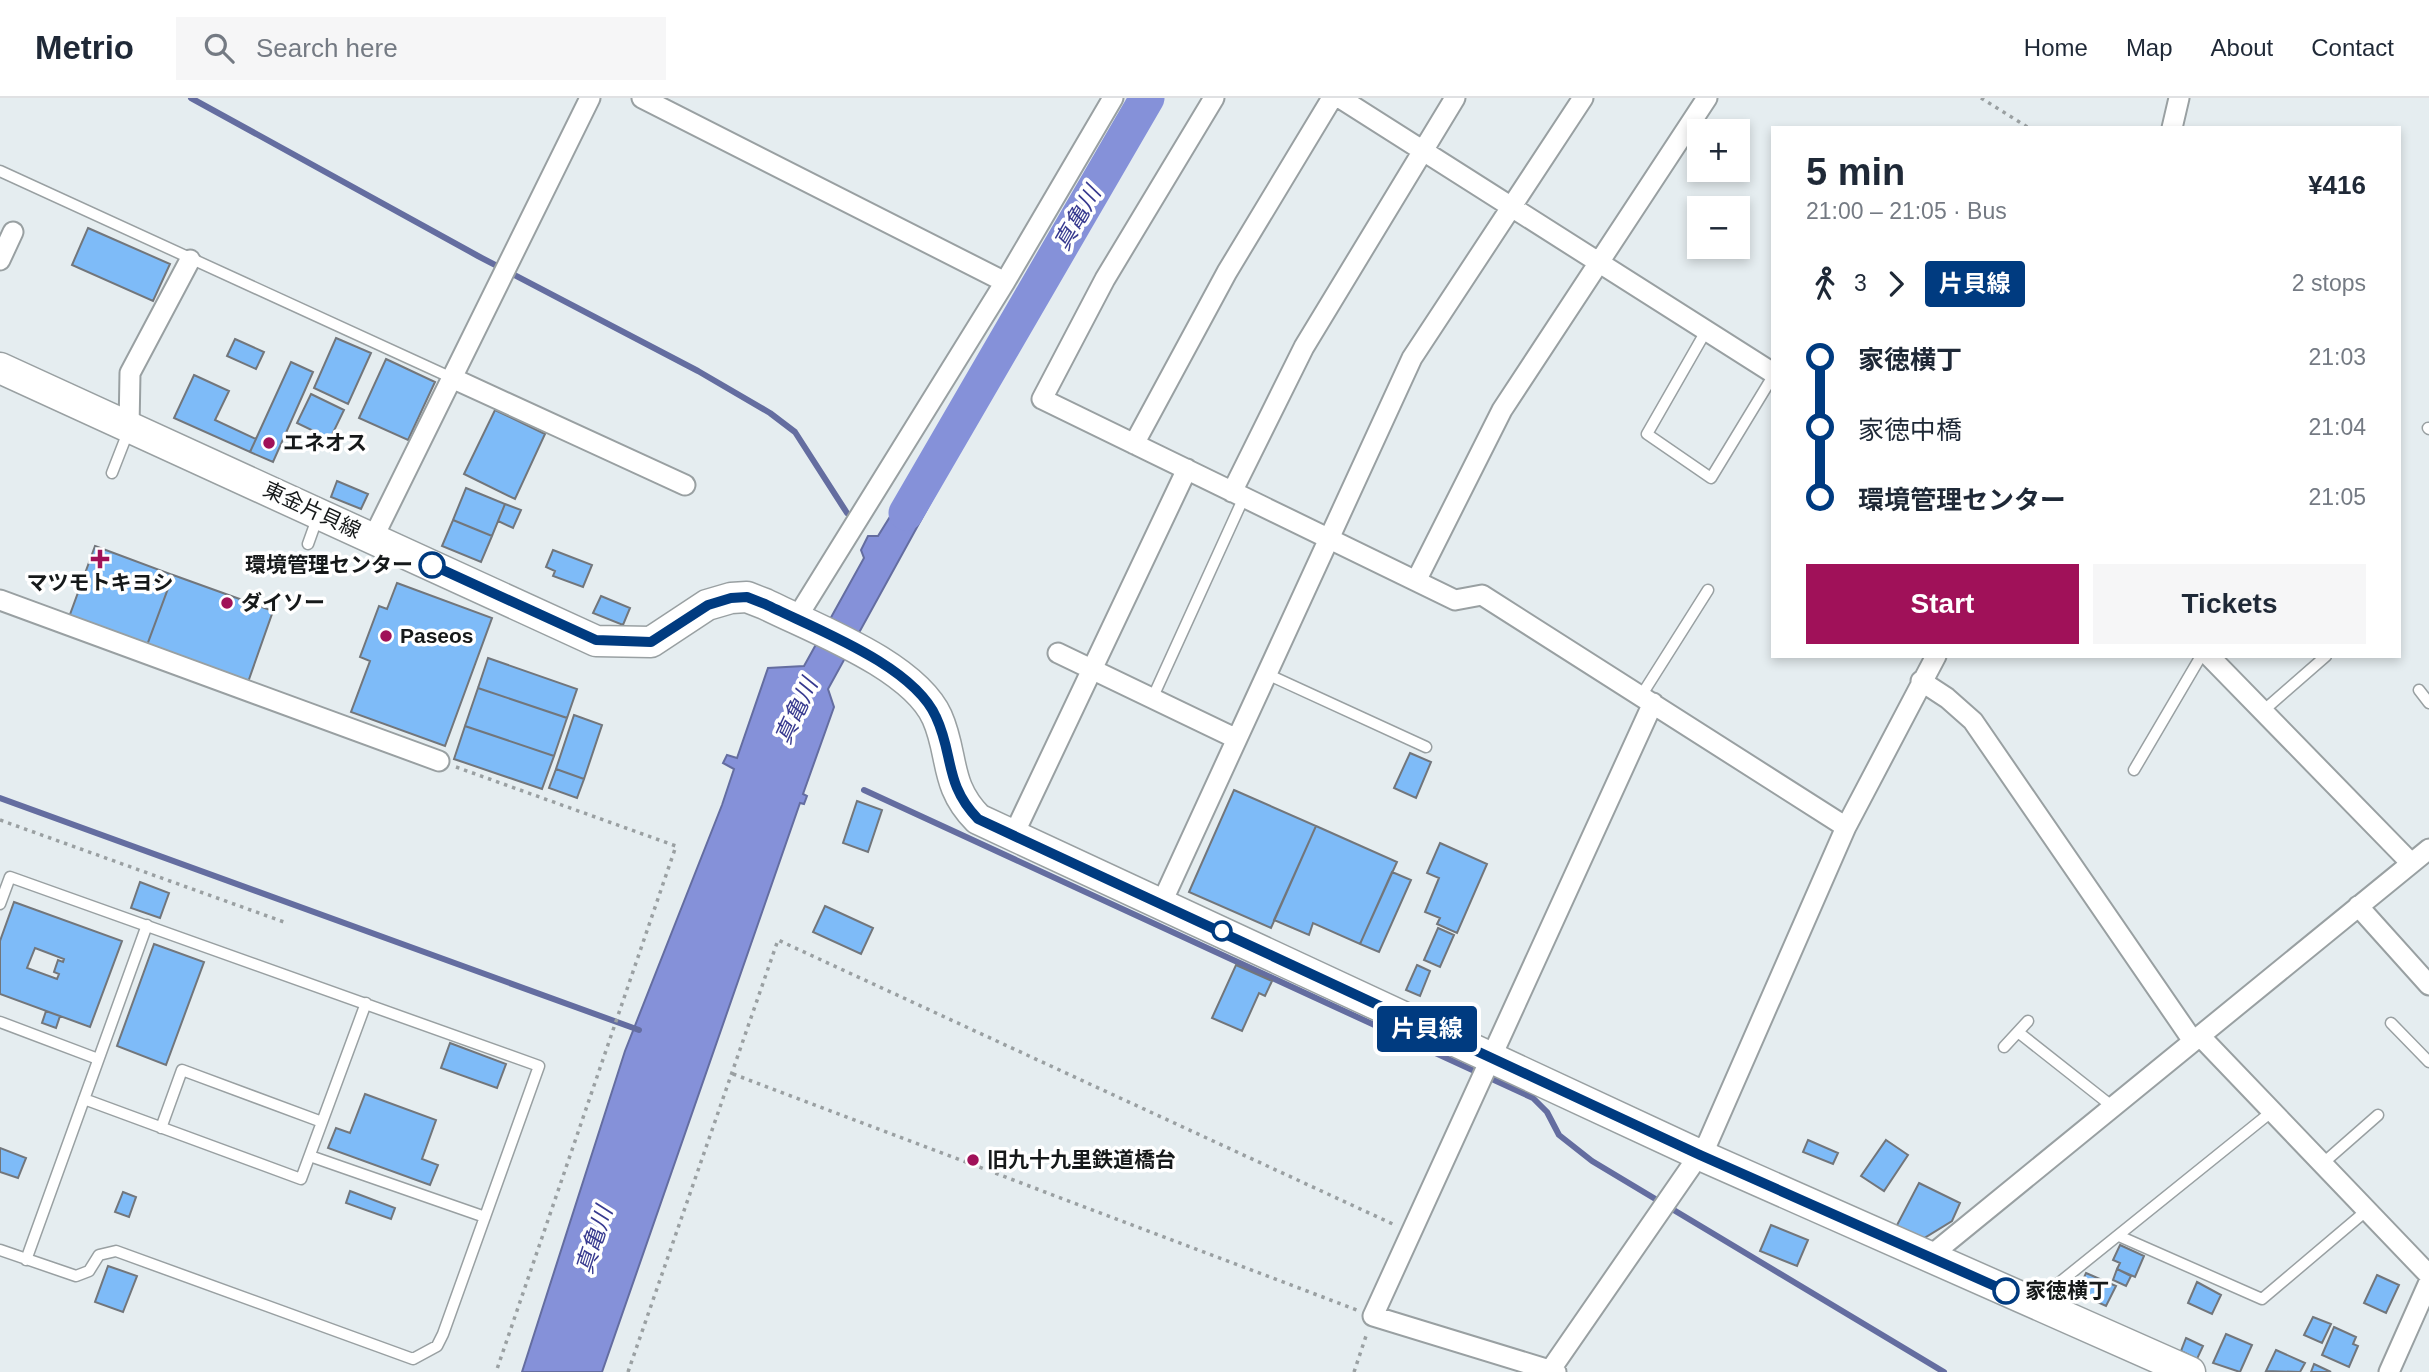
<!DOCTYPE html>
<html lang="en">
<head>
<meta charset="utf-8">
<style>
	:root { --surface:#fff; --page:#f6f6f7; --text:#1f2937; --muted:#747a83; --line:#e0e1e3; --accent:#a01159 }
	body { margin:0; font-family:Helvetica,"Noto Sans JP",sans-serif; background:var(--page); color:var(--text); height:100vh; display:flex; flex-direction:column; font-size:26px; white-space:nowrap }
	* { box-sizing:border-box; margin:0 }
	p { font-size:23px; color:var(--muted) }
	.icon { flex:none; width:38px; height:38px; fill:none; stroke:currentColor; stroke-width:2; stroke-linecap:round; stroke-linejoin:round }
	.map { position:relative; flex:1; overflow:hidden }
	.side { position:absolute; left:1771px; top:28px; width:630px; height:532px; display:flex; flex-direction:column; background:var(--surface); border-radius:0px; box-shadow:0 4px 10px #0003 }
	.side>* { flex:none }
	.badge { padding:0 14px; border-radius:5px; font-size:24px; line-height:46px }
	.buttons { position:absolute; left:1687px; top:21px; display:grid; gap:14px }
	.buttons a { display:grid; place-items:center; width:63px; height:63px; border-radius:0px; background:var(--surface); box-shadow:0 4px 10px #0003; font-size:35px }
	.map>.badge { position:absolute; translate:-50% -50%; box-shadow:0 0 0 4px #fff }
	.legs { display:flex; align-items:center; gap:10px; height:77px; padding:0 35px; font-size:23px }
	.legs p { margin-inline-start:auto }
	.head { display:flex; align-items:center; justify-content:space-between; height:119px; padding:0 35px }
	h1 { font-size:38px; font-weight:600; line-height:52px }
	.action { display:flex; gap:14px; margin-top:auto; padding:14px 35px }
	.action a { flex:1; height:80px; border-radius:0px; background:var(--accent); color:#fff; font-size:28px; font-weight:600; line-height:80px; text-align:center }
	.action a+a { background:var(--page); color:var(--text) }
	ul { padding:0 35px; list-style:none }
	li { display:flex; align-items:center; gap:24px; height:70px; font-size:26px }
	li i { display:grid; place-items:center; width:10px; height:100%; margin:0 9px; background:currentColor }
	li i::after { content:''; width:18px; height:18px; margin:-9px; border:5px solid; border-radius:50%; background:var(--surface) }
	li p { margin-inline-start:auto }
	li:first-child i { background:linear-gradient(#0000 50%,currentColor 0) }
	li:last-child i { background:linear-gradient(currentColor 50%,#0000 0) }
	header { display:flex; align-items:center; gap:42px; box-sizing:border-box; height:98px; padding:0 35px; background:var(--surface); border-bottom:2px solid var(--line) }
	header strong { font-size:33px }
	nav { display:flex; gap:38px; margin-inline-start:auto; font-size:24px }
	.search { width:490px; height:63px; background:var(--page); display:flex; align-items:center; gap:18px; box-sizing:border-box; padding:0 24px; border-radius:0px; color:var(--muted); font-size:26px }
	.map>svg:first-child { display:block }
	.water { fill:#8591d9; stroke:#646da0; stroke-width:2 }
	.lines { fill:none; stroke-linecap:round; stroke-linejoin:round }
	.stream { stroke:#646da0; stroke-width:6 }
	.river { stroke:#8591d9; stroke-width:35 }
	.building { fill:#7ebbf8; stroke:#72767b; stroke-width:2; fill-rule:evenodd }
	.lane-casing { stroke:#99a0a2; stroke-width:13 }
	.street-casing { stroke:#99a0a2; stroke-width:23 }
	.primary-casing { stroke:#99a0a2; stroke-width:33 }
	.path { stroke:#9aa0a2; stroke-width:3.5; stroke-dasharray:3.5 5; stroke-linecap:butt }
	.lane { stroke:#fff; stroke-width:10 }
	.street { stroke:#fff; stroke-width:19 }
	.primary { stroke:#fff; stroke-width:30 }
	.line-1-casing { stroke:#fff; stroke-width:16 }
	.line-1 { stroke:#003b80; stroke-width:10 }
	.poi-dot { fill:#a01159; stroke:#fff; stroke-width:2.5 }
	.stop-1-dot { fill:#fff; stroke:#003b80; stroke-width:3.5 }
	.labels { text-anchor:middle; stroke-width:7; stroke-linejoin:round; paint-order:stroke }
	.poi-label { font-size:21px; font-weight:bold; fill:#16191a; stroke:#fff; text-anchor:start }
	.street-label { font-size:21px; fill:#16191a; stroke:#fff }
	.stop-label { font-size:21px; font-weight:bold; fill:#16191a; stroke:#fff; text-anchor:end }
	.water-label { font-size:23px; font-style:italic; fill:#373a8f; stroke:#fff }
</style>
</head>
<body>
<header>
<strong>Metrio</strong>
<div class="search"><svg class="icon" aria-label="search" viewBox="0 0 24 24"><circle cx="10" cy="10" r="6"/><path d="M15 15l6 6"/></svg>Search here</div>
<nav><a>Home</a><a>Map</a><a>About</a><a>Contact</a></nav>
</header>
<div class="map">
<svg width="2429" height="1274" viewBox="0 0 2429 1274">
	<rect width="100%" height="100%" fill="#e5edf0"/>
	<!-- water -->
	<path class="water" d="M922,367L943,382L828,591L834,609L803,696L807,698L804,706L800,705L602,1274H522L625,953L722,707L734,671L723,665L727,657L737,660L768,570L804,568L864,460L861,452L868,438H878Z"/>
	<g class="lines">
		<!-- stream -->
		<path class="stream" d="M191,0L478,158L698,273L770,315L795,334L847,415
			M864,692L1533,1000L1547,1014L1559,1037L1592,1063L1944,1274
			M0,700L639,932"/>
		<!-- river -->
		<path class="river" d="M906,415L1147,0"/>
	</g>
	<!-- building -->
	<path class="building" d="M88,130L170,166L153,203L72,167Z
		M336,240L371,255L348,306L314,290Z
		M235,241L264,254L256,271L227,258Z
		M386,261L435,284L408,342L359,320Z
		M291,264L313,274L273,364L250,354Z
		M194,277L229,293L215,322L256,341L250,354L174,320Z
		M311,296L344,312L330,341L297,325Z
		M495,312L545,336L515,401L464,376Z
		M337,383L368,396L361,411L331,399Z
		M466,390L505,406L492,438L453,422Z
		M505,406L521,412L513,430L498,423Z
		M453,422L492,438L481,464L442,448Z
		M95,448L173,477L146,550L68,522Z
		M553,452L592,467L583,489L553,478L555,473L546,469Z
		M173,477L273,513L247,587L146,550Z
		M397,485L492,520L445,648L351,614L370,563L360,559L379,508L387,511Z
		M601,498L630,510L623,527L593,515Z
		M488,560L577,591L567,620L478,590Z
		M478,590L567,620L554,658L465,628Z
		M574,617L602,627L584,681L556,671Z
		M465,628L554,658L542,691L454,661Z
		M1410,655L1431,664L1416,700L1394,690Z
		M556,671L584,681L577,700L549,690Z
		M1234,692L1316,728L1271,830L1189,794Z
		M857,703L882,712L868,754L843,745Z
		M1316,728L1397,764L1360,846L1313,825L1309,837L1274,822Z
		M1440,745L1487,766L1457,835L1437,826L1440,820L1425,814L1439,780L1427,775Z
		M1392,774L1411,782L1379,854L1360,846Z
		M140,784L169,795L160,820L131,810Z
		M14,804L122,843L90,929L0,896V843ZM35,850L64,861L63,864L58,862L54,874L59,876L57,881L27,870Z
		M825,808L873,830L861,856L813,834Z
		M1438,830L1454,837L1440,869L1424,862Z
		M154,846L204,864L166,967L117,948Z
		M1236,867L1272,883L1265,898L1259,895L1242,933L1212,920Z
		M1417,867L1430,873L1420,898L1406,892Z
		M46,913L60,918L56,930L42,925Z
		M450,945L506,966L497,990L441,970Z
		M365,996L436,1022L422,1061L438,1067L430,1087L328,1050L336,1030L350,1035Z
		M1808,1042L1838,1055L1833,1066L1803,1054Z
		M1886,1042L1908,1057L1884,1093L1861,1078Z
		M0,1050L26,1060L18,1080L0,1074Z
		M1919,1085L1960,1105L1952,1123L1921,1142L1896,1129Z
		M350,1093L395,1110L391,1121L346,1105Z
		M123,1094L136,1099L129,1119L115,1114Z
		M1771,1127L1808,1142L1797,1168L1760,1153Z
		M2120,1147L2144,1158L2135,1179L2117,1171L2120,1165L2113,1162Z
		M108,1168L137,1178L123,1214L95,1204Z
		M2117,1171L2131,1178L2126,1188L2113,1182Z
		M2086,1175L2116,1188L2106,1208L2077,1195Z
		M2377,1177L2399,1187L2386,1215L2364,1205Z
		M2197,1184L2221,1197L2212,1216L2188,1205Z
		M2313,1219L2331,1226L2322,1245L2304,1237Z
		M2334,1229L2356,1239L2353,1246L2358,1248L2349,1269L2322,1257Z
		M2226,1236L2252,1247L2240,1274L2213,1265Z
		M2186,1240L2203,1248L2197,1261L2181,1253Z
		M2276,1252L2305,1265L2300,1274L2266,1273Z
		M2314,1266L2331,1274H2311Z"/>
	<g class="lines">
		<defs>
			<path id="lane" d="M0,73L452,280
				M1706,233L1647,336L1711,380L1773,278
				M2428,330L2429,331
				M112,375L128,334
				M308,446L318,418
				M1267,576L1426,649
				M2419,592L2429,605
				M1641,598L1708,492
				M1152,601L1244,399
				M2263,613L2326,558
				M2134,672L2201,558
				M0,806L10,779L539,968L443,1236L437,1248L413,1261L116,1153L99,1157L89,1173L76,1178L0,1152
				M0,924L98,961
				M2391,925L2429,964
				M2018,934L2113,1009
				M2004,949L2028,923
				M84,1001L301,1081L366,905
				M161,1030L182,972L322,1024
				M310,1058L485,1119
				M2321,1067L2378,1017
				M2119,1138L2262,1201L2366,1113
				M26,1162L147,827
				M2039,1201L2270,1015"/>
			<path id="street" d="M642,0L1005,184
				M1214,0L1105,181L1042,301L1455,502L1482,497L1846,729
				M1340,0L1773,275
				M2172,30L2179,0
				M0,162L13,134
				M452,280L685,387
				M129,330L130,275L190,162
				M1134,346L1227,174L1332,0
				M1232,394L1304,249L1455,0
				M373,440L590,0
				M1416,483L1502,312L1707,0
				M0,502L439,663
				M796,521L1005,184L1113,0
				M1058,555L1237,641
				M2209,558L2411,765
				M1921,583L1947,600L1973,623L2193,943
				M1013,738L1187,371
				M1162,804L1412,260L1583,0
				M2358,808L2429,887
				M2200,938L2429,1177
				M1929,1159L2429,751
				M1549,1274L1708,1044L1846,729L1936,558
				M1556,1274L1373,1218L1653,605
				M2389,1274L2429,1184"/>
			<path id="primary" d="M0,270L596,543L651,544L707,507L731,500L747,499L765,506C815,531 913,567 937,619C954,657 944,687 978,721L1700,1057L2190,1274"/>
		</defs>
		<!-- lane casing -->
		<use href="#lane" class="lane-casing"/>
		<!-- street casing -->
		<use href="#street" class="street-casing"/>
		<!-- primary casing -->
		<use href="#primary" class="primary-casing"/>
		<!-- path -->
		<path class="path" d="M1981,0L2029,30
			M456,669L676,748L496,1274
			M0,722L284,824
			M733,976L1357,1212
			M628,1274L778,842L1395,1127
			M1354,1274L1367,1235"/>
		<!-- lane -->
		<use href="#lane" class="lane"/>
		<!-- street -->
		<use href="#street" class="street"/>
		<!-- primary -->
		<use href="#primary" class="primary"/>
	</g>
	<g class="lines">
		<defs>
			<path id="line-1" d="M432,467L596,542L651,544L708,507L731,500L747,499L765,506C815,531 913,567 936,619C954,657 944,686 978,721L1700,1057L2006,1193"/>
		</defs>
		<!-- line-1 casing -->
		<use href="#line-1" class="line-1-casing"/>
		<!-- line-1 -->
		<use href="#line-1" class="line-1"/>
	</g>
	<!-- markers -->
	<g class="poi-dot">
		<circle cx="269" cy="345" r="7"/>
		<path d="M96.5 450.5h7v7h7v7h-7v7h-7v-7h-7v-7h7z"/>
		<circle cx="227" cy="505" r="7"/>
		<circle cx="386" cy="538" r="7"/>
		<circle cx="973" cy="1062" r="7"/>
	</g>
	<g class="stop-1-dot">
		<circle cx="432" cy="467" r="12"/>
		<circle cx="1222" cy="833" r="9"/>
		<circle cx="2006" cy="1193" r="12"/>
	</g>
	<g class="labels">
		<!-- poi labels -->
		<g class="poi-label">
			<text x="283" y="352">エネオス</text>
			<text x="100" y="492" text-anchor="middle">マツモトキヨシ</text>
			<text x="241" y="512">ダイソー</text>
			<text x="400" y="545">Paseos</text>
			<text x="987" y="1069">旧九十九里鉄道橋台</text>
		</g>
		<!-- street labels -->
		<g class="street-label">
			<text transform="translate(312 412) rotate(25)" y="7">東金片貝線</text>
		</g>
		<!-- stop labels -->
		<g class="stop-label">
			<text x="413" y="474">環境管理センター</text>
			<text x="2025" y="1200" text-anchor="start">家徳横丁</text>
		</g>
		<!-- water labels -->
		<g class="water-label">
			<text transform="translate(1077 120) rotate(-60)" y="8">真亀川</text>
			<text transform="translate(796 613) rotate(-65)" y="8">真亀川</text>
			<text transform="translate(594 1142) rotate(-72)" y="8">真亀川</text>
		</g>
	</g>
</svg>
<div class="buttons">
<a>+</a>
<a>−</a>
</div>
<b class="badge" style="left:1427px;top:931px;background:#003b80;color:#fff">片貝線</b>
<section class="side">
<div class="head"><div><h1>5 min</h1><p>21:00 – 21:05 · Bus</p></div><b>¥416</b></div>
<div class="legs"><svg class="icon" aria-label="walk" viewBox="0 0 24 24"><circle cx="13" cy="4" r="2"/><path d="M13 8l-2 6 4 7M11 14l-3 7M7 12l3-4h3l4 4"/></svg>3<svg class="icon" aria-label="forward" viewBox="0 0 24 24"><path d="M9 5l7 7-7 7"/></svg><b class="badge" style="background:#003b80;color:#fff">片貝線</b><p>2 stops</p></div>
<ul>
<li><i style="color:#003b80"></i><b>家徳横丁</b><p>21:03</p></li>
<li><i style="color:#003b80"></i><span>家徳中橋</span><p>21:04</p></li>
<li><i style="color:#003b80"></i><b>環境管理センター</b><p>21:05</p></li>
</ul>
<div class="action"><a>Start</a><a>Tickets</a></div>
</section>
</div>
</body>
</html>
